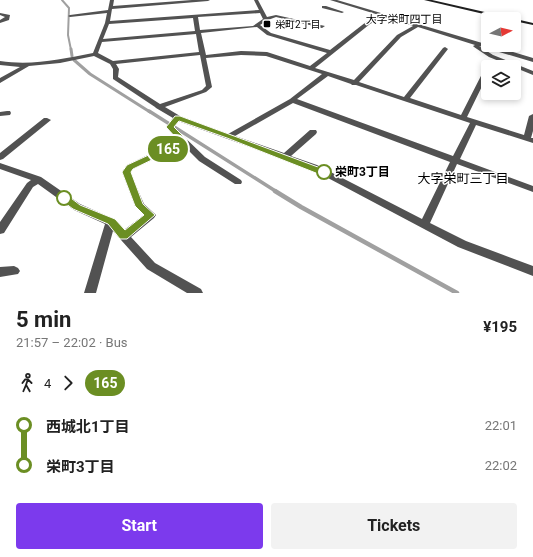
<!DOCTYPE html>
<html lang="en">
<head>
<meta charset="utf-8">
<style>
	:root { --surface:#fff; --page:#f2f2f2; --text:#222; --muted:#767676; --accent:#7c3aed }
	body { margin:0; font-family:Roboto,"Noto Sans JP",sans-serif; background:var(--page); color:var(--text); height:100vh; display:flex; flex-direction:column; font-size:15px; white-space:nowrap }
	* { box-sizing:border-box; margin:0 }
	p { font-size:13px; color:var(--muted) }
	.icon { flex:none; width:22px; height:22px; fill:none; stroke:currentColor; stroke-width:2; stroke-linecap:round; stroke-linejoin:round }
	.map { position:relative; height:293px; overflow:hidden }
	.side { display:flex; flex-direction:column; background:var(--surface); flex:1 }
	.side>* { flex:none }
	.badge { padding:0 8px; border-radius:13px; font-size:14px; line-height:26px }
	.needle { width:26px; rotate:83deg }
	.tools { position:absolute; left:481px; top:12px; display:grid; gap:8px }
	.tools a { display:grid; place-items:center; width:40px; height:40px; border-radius:4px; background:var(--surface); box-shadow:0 2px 6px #0003; font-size:20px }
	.map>.badge { position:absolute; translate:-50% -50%; box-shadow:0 0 0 2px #fff }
	.legs { display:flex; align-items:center; gap:6px; height:44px; padding:0 16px; font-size:13px }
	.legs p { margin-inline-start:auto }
	.summary { display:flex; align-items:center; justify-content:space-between; height:68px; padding:0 16px }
	h1 { font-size:22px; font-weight:700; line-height:30px }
	.button { display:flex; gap:8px; margin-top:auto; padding:8px 16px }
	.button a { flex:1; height:46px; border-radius:4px; background:var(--accent); color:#fff; font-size:16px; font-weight:700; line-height:46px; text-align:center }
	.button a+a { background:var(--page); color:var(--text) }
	ul { padding:0 16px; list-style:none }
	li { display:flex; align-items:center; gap:14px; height:40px; font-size:15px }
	li i { display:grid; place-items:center; width:6px; height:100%; margin:0 5px; background:currentColor }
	li i::after { content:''; width:10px; height:10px; margin:-5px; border:3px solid; border-radius:50%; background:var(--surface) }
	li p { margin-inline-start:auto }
	li:first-child i { background:linear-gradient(#0000 50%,currentColor 0) }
	li:last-child i { background:linear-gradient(currentColor 50%,#0000 0) }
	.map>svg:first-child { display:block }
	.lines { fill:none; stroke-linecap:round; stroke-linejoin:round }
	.stream-far3 { stroke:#a0a0a0; stroke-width:2 }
	.stream-far2 { stroke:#a0a0a0; stroke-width:3 }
	.stream-far1 { stroke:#a0a0a0; stroke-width:3.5 }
	.stream { stroke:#a0a0a0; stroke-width:4.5 }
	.street { fill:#525252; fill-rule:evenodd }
	.secondary { fill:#1f1f1f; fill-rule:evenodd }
	.line-1 { fill:#6b8e23; stroke:#fff }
	.poi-dot { fill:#000; stroke:#fff; stroke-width:1.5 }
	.stop-1-dot { fill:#fff; stroke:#6b8e23; stroke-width:2 }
	.labels { text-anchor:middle; stroke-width:3; stroke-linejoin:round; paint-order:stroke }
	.far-poi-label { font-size:10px; fill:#000; stroke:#fff; text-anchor:start }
	.far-neighbourhood-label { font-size:11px; fill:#000; stroke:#fff }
	.stop-label { font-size:12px; font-weight:bold; fill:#000; stroke:#fff; text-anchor:start }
	.neighbourhood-label { font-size:13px; fill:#000; stroke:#fff }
</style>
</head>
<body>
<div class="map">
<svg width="533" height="293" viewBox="0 0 533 293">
	<rect width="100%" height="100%" fill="#fff"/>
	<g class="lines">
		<!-- stream-far3 -->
		<path class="stream-far3" d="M62,0L69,8L68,35L71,50"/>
		<!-- stream-far2 -->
		<path class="stream-far2" d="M71,49L72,56
			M74,60L90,74L150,112"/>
		<!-- stream-far1 -->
		<path class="stream-far1" d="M149,111L277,192"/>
		<!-- stream -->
		<path class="stream" d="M275,191L301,207L457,293"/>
		<!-- street -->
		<path class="street" d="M110,0H114L113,6L192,0H210L208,1L112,9L110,21L259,10L254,0H258L267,17L276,15L325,26L322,28L276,17L268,20L260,25L271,33L330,50L366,22L379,15L330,0H337L533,58V62L479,46L493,55L533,71V75L489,57L474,47L473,46L475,45L418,27L401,37L359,82L404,97L443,48L445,47L448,49L410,98L461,115L485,68L488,66L490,67H488V74L467,117L524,135L529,116L533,114V131L531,138H533V143L476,125L460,159L533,186V192L457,164L430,223L466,241L533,266V276L458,247L311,169L178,121L174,127L205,157L241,180L242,182L241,184H235L199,161L183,145L133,169L130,172L144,204L156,215L154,218L131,237L155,263L201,289L203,293H187L147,269L113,231L96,293H84L105,224L74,210L38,184L33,187L4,233L0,234V222L27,183L31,180L0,169V163L41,177L80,204L114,219L124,230L144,215L135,206L122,172L127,165L179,140L166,127L173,118L156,108L155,107L113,79V69L110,64L94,56L60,63L29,66L0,83V78L20,67L0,65V61C32,66 62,59 93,53L105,23L107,13L70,17L68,16L70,15L108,10ZM260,13L263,19L253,26L200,30L198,17ZM383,17L413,26L397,35L354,80L315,68L370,24ZM193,18L195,31L103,39L109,24ZM257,27L267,35L327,53L310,66L267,52L241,51L206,55L201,33ZM196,34L199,52L113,61L98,53L102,42ZM200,55L206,86L202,90L160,104L118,77L119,69L116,64ZM241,55L266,56L322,74L290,99L228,134L180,116L165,107L206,92L212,87L206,58ZM328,76L351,84L352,85H356L470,123L453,156L297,99ZM293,103L450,162L422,219L317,165L291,156L316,134L317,132L316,130H310L284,153L235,136Z
			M322,6H326L344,12L342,13L322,8Z
			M0,13L10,15L9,20L0,23V20L5,17L0,15Z
			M7,111H10L11,113L10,115L0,116V112Z
			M44,118H47L51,120L3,159L0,160V153Z
			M14,266L18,268L20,271L18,274L0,277V267Z"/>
		<!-- secondary -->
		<path class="secondary" d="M424,0H432L533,23V25L514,21V19H505Z"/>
	</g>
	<!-- line-1 -->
	<path class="line-1" d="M175,116H180L326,170L328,172L324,175H321L227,138L179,121L174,127L187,140V143L133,169L131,172L143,204L155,215L127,239H120L108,224L73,209L61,200V195H67L80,205L115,219L125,230L144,215L135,206L122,172L127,165L179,141L166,127Z"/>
	<!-- markers -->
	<rect class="poi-dot" x="263" y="20" width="8" height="8" rx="2"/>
	<g class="stop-1-dot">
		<circle cx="324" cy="172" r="7"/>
		<circle cx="64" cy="198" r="7"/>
	</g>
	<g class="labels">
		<!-- far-poi labels -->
		<g class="far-poi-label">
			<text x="275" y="28">栄町2丁目</text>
		</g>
		<!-- far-neighbourhood labels -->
		<g class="far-neighbourhood-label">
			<text x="404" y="23">大字栄町四丁目</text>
		</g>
		<!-- stop labels -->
		<g class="stop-label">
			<text x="335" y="176">栄町3丁目</text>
		</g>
		<!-- neighbourhood labels -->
		<g class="neighbourhood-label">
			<text x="463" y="183">大字栄町三丁目</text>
		</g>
	</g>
</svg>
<div class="tools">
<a><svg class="needle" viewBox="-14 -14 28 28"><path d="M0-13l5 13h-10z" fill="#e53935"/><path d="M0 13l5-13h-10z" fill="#767676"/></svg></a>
<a><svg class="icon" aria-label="layers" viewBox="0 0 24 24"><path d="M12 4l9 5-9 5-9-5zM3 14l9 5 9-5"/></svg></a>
</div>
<b class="badge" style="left:168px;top:149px;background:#6b8e23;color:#fff">165</b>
</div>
<section class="side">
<div class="summary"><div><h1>5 min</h1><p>21:57 – 22:02 · Bus</p></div><b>¥195</b></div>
<div class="legs"><svg class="icon" aria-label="walk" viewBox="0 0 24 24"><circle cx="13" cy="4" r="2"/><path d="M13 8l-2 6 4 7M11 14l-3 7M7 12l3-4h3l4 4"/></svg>4<svg class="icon" aria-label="forward" viewBox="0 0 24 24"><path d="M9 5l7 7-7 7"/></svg><b class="badge" style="background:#6b8e23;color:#fff">165</b></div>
<ul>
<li><i style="color:#6b8e23"></i><b>西城北1丁目</b><p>22:01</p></li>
<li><i style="color:#6b8e23"></i><b>栄町3丁目</b><p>22:02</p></li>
</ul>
<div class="button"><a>Start</a><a>Tickets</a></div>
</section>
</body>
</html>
